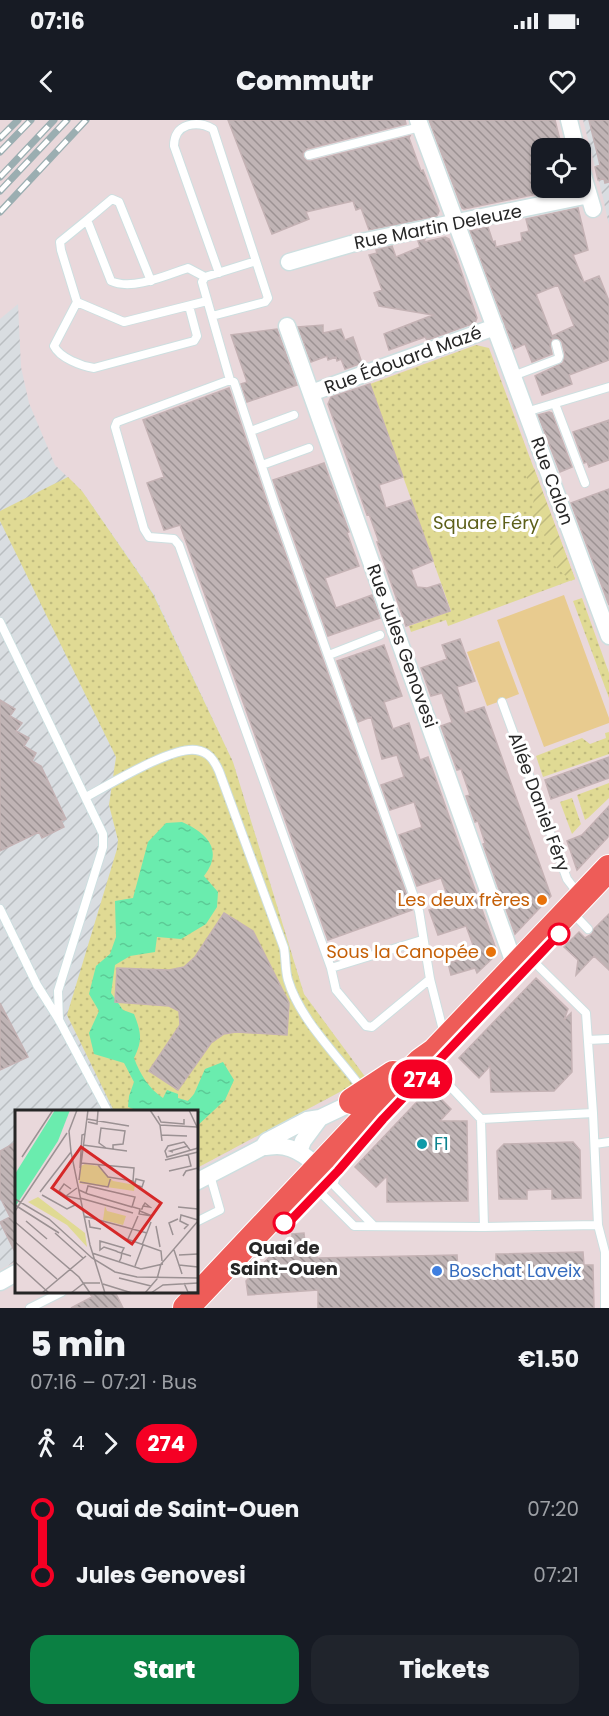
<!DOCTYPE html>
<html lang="en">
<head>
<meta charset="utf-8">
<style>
	:root { --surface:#171b24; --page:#20242c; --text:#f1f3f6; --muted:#9ea1a6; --accent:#0b8043 }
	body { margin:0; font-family:Poppins,sans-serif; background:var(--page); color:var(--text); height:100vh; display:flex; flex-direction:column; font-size:22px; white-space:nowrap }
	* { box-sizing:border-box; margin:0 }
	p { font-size:20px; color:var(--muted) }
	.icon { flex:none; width:33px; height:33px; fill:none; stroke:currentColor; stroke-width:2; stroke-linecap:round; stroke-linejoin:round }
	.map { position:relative; height:1188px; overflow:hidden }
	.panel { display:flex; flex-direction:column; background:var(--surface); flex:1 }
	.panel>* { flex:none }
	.badge { padding:0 12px; border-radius:20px; font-size:21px; line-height:39px }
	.fabs { position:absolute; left:531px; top:18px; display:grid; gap:12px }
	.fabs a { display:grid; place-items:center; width:60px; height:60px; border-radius:12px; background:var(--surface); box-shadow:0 2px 4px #0004; font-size:30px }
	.map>.badge { position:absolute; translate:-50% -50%; box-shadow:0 0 0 3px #fff }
	.legs { display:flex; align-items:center; gap:9px; height:66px; padding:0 30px; font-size:20px }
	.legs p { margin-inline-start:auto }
	.head { display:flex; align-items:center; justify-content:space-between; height:102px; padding:0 30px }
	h1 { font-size:33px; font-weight:800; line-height:45px }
	.cta { display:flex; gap:12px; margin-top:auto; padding:12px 30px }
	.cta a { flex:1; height:69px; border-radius:18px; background:var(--accent); color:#fff; font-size:24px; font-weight:800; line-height:69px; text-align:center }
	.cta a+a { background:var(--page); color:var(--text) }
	ul { padding:0 30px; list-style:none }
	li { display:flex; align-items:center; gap:21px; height:66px; font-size:22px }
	li i { display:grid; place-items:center; width:9px; height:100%; margin:0 8px; background:currentColor }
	li i::after { content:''; width:15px; height:15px; margin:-8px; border:4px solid; border-radius:50%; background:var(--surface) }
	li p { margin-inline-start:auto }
	li:first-child i { background:linear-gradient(#0000 50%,currentColor 0) }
	li:last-child i { background:linear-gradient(currentColor 50%,#0000 0) }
	.status { display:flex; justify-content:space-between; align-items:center; height:42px; padding:0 30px; background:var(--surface); direction:ltr }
	.status svg { height:16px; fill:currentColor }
	header { display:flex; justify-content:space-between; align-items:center; height:78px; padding:0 30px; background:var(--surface); font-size:27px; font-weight:800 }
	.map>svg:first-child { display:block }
	.industrial { fill:url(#industrial-furrows) }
	.grass { fill:url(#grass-dots) }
	.garden { fill:url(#garden-furrows) }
	.pitch { fill:#e8cb8f }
	.water { fill:url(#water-ripples) }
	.building { fill:url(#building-back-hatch); stroke:#c4b2b4; stroke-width:1.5; fill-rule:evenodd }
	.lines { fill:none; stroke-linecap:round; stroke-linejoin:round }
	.lane-casing { stroke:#cddfe0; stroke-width:10 }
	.street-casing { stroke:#cddfe0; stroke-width:19 }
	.primary-casing { stroke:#fff; stroke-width:28 }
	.lane { stroke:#fff; stroke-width:8 }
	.street { stroke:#fff; stroke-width:16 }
	.primary { stroke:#ee5c58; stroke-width:26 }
	.rail-casing { stroke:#9baeb1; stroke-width:7 }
	.rail { stroke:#fff; stroke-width:4.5; stroke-dasharray:14; stroke-linecap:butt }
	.line-1-casing { stroke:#fff; stroke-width:14 }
	.line-1 { stroke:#f50024; stroke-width:9 }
	.food-dot { fill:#e8710a; stroke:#fff; stroke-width:2 }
	.stop-1-dot { fill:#fff; stroke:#f50024; stroke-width:3 }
	.culture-dot { fill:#0f9aa8; stroke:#fff; stroke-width:2 }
	.shop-dot { fill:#3f7fe0; stroke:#fff; stroke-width:2 }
	.labels { text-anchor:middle; stroke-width:6; stroke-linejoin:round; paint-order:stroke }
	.street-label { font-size:18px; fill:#262626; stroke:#fff }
	.park-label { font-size:18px; fill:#5d601a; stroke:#fff }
	.food-label { font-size:18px; fill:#c56008; stroke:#fff; text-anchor:end }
	.culture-label { font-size:18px; fill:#0d838f; stroke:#fff; text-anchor:start }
	.stop-label { font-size:18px; font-weight:bold; fill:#262626; stroke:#fff }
	.shop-label { font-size:18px; fill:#366cbe; stroke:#fff; text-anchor:start }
	.inset-road { fill:none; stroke:#9b9193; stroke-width:1.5 }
	.view { fill:#d62828; fill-opacity:0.15; stroke:#d62828; stroke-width:3 }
	.inset-edge { fill:none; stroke:#262626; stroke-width:3 }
</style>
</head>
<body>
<div class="status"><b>07:16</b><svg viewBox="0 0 49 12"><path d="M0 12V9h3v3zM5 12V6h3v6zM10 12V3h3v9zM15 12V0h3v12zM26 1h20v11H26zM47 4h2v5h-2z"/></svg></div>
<header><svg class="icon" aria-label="back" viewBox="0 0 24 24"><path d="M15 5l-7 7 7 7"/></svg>Commutr<svg class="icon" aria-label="heart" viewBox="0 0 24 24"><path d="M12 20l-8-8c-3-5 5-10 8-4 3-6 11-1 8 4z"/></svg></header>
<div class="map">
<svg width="609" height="1188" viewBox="0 0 609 1188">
	<defs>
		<pattern id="industrial-furrows" width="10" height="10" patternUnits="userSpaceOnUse" patternTransform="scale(1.5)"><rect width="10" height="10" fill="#d9dde1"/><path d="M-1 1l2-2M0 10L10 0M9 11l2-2" fill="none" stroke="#babec1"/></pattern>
		<pattern id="grass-dots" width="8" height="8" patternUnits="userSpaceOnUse" patternTransform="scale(1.5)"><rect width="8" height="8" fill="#e0da94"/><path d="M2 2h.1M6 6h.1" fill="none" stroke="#c0bb7f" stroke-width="1.8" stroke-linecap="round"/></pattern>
		<pattern id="garden-furrows" width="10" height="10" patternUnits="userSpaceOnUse" patternTransform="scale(1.5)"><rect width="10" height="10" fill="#e0da94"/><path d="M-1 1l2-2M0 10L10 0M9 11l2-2" fill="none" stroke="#c0bb7f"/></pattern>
		<pattern id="water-ripples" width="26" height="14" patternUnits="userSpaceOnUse" patternTransform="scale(1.5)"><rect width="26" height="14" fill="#6aecae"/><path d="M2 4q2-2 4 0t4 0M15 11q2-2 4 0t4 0" fill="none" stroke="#5cca96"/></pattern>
		<pattern id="building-back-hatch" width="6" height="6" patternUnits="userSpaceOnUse" patternTransform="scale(1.5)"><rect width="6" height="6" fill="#c0b4b5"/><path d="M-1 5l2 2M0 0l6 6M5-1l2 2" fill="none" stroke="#9c9293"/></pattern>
	</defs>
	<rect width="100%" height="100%" fill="#e9d8db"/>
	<!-- industrial -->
	<path class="industrial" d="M583,0H609V105L603,78Z
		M18,184L21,247L29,283L55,345L82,371L154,474L233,642L304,874L366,958L197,1048L196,992H16V1141L0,1150V199Z"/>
	<!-- grass -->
	<path class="grass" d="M476,225L489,228L575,459L448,506L446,500L411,512L409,506L451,491L370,264Z
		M68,357L82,371L153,474L233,642L304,874L366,958L197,1048L196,992L114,991L67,895L117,729L118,720L109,685L116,637L0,401V391Z
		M582,478L609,553V578L573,481Z
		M609,612V634L543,657L536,636L582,618L590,624L606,618L605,613Z
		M609,663V678L588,698L585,700L577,675Z
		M572,678L581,704L572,714L560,682Z"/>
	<!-- garden -->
	<path class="garden" d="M534,348L575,459L571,461L554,445L552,427L531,396L534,378L525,353Z"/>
	<!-- pitch -->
	<path class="pitch" d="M564,475L609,598V603L544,627L497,500Z
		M499,521L519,574L487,586L467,532Z"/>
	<!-- water -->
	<path class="water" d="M182,702C207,713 224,730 204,756L218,772L217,787L206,804L181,819L157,817L155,832L130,836L115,845L111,873L123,890L134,894C141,912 143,920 134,938C140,954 149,969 163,978L167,970L178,974V978L188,981L194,974L205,949L223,942L234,960L225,980L197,1006L196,992L139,991L128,987L129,976L134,962L124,943L94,934L89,913L99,891L89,874L96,846L110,834L116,817L115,781L133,778L148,722L166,703Z"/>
	<!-- building -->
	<path class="building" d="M228,0H405L406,4L307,29L303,33V37L307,41H311L410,16L409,18L421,51L423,50L439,91L437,96L369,110L361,88L356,90L353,81L306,92L309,99L272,114Z
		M429,0H555L562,28H542V68H545L547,72L464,89L462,88Z
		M589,0H609V62L605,63L604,59L598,60L595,47L600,45Z
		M578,88L588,130L573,135L584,162L599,156L609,181V240L569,255L572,264L542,275L535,256L563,243L565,235L562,222L558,218L552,219L550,225L552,234L532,242L525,224L514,229L470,111L488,107L493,122L495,121L496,127L522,121L521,113L529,111L526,99ZM558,165L574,206L552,216L536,174Z
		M445,117L449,119L457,139L477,198L475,203L427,220L425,217L389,230L384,214L433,195L379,186L374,173L382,170L369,135L377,133L376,130L392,126L396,137L420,127L418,121L425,119L424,122Z
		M323,205V213L341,209L345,220L353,217L362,243L345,249L341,239L337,241L336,237L328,240L327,236L311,242L298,207Z
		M277,209L297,265L247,282L241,264L247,262L231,215Z
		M370,264L403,357L379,365L386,388L411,380L433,441L411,450L417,467L427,468L440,464L450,491L406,506L377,422H379L369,394L367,395L328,284L331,277Z
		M229,268L269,388L412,790L328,820L180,405L164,410L147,363L164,357L143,300Z
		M549,292L552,293L572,347L560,352L538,295Z
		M609,300V340L589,347L587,342L584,343L573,312Z
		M324,343L349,412L347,413L359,446L325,458L336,488L372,475L380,498L328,516L273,360Z
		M609,369V485L571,383Z
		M460,519L475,561L457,567L465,593L484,587L551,776L515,814L483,724L485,723L478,701L475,702L466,676L470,675L461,649L457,650L441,606L452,602L442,573L431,576L421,548L447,539L442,525Z
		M384,525L402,576L384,582L393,609L409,603L420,640L428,637L496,829L495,836L477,853L475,848L451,855L448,843L471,837V835L476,833L466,806L438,815L429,790L450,783L441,758L417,766L399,715L422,707L414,682L390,690L381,665L404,657L397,635L382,639L371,597L358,602L337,541Z
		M0,580L15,589L10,596L22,603L16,611L29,618L24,626L36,633L32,641L41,646L66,699L61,701L64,707L42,718L39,712L0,731Z
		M609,637V658L551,679L545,660Z
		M609,686V716L577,750L567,721L582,715Z
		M224,793L253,811L289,883L287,915L236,912L224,914L211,923L178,970L149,951L180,905L179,891L169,886L115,882L117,848L169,850L184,847L195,837Z
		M609,794V850L594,836L576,855L578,840L564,827L579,812L585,818L592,814L594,809Z
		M536,858L568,889L564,900L571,893L572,952L554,971L491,972L490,946L479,958L459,938Z
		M0,883L28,937L0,950Z
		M430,968L451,989L440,1001H467L468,1081L387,1082V1056L376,1067L355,1047Z
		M16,1022V1134L0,1102L10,1097L0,1077V1031Z
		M573,1022L580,1030L581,1078L552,1079V1069L527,1070V1079H499L497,1031L504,1024Z
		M304,1113L305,1123L316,1122L317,1138L457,1135L458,1149L496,1148V1134L583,1132L584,1145H593L594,1188H318V1170L248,1175L246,1161L281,1125L292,1124V1114Z
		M89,1172H115L123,1188H71L92,1177Z"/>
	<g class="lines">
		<defs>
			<path id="lane" d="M309,35L420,7
				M87,100L60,122L61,130L77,182L124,202L207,181
				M151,161L119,82L112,79L87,100L111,161C132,171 167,155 188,148L205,157
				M77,182L54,226C60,238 81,246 94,248L194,221L197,216L189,186
				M212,196L265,182L268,178L213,9C197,0 174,3 174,26L219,153
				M513,256L558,239L559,236L556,224
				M230,260L202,162L205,157L256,141
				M555,284L585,363
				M526,292L609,267
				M251,311L294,295
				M262,345L309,328
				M0,502L103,714V727L58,871L59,900
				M329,535L380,515
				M502,582L567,759L580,776
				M86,677C109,665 172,626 196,630C209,632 214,640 219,651L284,828C286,839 285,850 288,860C299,897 333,931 356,961
				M0,789L37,865L59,900L108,992
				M572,792L588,809
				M422,820L331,848L179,425L174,419L149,417L144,409L115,307L117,302L230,260L234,262L275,386L419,791L430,859L444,914
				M331,848L336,870L366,906L372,907L430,859
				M588,920L609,919
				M432,947L481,999L593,993L586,893L529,837
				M481,999L484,1107L598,1105L593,993
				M595,1024L609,1022
				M327,1058L373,1105
				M319,1071L354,1106L484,1107
				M196,1102L220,1090L210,1055
				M598,1105L605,1132V1188
				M30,1188L62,1172"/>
			<path id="street" d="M418,0L609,516
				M569,0L576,28
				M580,45L593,89
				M289,142L351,124L589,75
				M287,206L515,846
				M311,273L495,207
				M263,1027C268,1027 272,1026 277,1026C299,1026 316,1045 331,1059
				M299,1032L303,1021L320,998
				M196,1062L263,1027L267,1021L307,1000L320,998L360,979
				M0,1162L16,1153"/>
			<path id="primary" d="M352,981L393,954
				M186,1188L385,977L421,941L435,931L609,748"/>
		</defs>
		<!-- lane casing -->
		<use href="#lane" class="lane-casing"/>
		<!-- street casing -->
		<use href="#street" class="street-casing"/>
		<!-- primary casing -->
		<use href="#primary" class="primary-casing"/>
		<!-- lane -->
		<use href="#lane" class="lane"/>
		<!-- street -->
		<use href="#street" class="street"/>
		<!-- primary -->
		<use href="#primary" class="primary"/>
		<defs>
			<path id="rail" d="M0,18L18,0
				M0,32L31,0
				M0,57L54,0
				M0,71L67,0
				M0,92L86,0"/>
		</defs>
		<!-- rail casing -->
		<use href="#rail" class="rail-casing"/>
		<!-- rail -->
		<use href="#rail" class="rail"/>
	</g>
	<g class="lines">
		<defs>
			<path id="line-1" d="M284,1103L292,1099L338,1051L383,999L559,814"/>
		</defs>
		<!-- line-1 casing -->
		<use href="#line-1" class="line-1-casing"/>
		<!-- line-1 -->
		<use href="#line-1" class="line-1"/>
	</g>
	<!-- markers -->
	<g class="food-dot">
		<circle cx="542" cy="780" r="6"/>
		<circle cx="491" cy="832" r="6"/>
	</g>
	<g class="stop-1-dot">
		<circle cx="559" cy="814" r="10"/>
		<circle cx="284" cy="1103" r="10"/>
	</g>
	<circle class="culture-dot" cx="422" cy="1024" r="6"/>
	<circle class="shop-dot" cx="437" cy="1151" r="6"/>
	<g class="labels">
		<!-- street labels -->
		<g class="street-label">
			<text transform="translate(438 107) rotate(-11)" y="6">Rue Martin Deleuze</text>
			<text transform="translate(403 240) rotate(-20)" y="6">Rue Édouard Mazé</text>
			<text transform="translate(552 361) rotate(70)" y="6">Rue Calon</text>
			<text transform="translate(402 526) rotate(70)" y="6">Rue Jules Genovesi</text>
			<text transform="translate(539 682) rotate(70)" y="6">Allée Daniel Féry</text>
		</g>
		<!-- park labels -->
		<g class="park-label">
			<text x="486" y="409">Square Féry</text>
		</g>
		<!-- food labels -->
		<g class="food-label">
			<text x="530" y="786">Les deux frères</text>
			<text x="479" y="838">Sous la Canopée</text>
		</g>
		<!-- culture labels -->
		<g class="culture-label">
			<text x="434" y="1030">F1</text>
		</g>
		<!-- stop labels -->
		<g class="stop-label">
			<text x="284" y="1134">Quai de<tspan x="284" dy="21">Saint-Ouen</tspan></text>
		</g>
		<!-- shop labels -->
		<g class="shop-label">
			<text x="449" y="1157">Boschat Laveix</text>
		</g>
	</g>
	<!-- overview -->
	<g transform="translate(15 990)">
		<rect width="183" height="183" fill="#e9d8db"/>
		<path d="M70,54L83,56L98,71L120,75L119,81L64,73L66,56ZM90,96L92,101L111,106L108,115L88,110Z" fill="#e0da94"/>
		<path d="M23,87L70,123L72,137L52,115L13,92Z" fill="#e0da94"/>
		<path d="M40,0H55L43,31L0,97V64Z" fill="#6aecae"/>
		<path class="inset-road" d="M62,0L54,21L56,42L75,135L90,183M135,0L145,15L147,31M174,0L183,19M143,6L146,12L169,14V9M72,9L114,16M73,12L82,14L83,1M145,15L182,17M146,25L172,26M68,35L112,41M91,38L84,33L86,18L110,21L108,34L98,35V39M175,40L169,32L153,36L150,41L152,47L183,38M158,42L155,41L173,36M7,47L38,0M150,50L183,42M66,53L119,58L118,71L93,67L83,55M65,58L67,25L70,24M154,61L176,56L173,44M168,66L171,61L183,58M64,70L73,0M118,71L121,75L127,77L129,71L121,69L120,73M65,72L93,77L96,67M62,78L51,86L65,89M64,80L73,84L117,97L120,87L73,76L71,83M25,82L56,42M27,85L52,99L60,95M51,86L44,81L49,74L56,79M65,88L118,103M0,89L34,109L77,148L100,162L122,167L183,168M0,95L44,123M118,97L125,99L124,104L137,106L125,101M163,97L183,99M126,99H127L128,96L130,93L135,97L128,96M0,101L52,23M69,106L132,123M74,110L75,117L86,119M11,111L32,129M0,112L64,167L75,183M141,116L145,137M169,119L173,115L165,111L166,105L183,110M40,123L68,148M158,125L154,113L163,109M112,129L146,141L147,151M113,129L123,106M0,132L42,169M127,135L136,112M159,140L167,164M77,143L126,159L148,154M164,145L183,144M0,152L34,183M104,152L106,148L107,142L109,138L85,131V140L89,137L101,141L103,142L116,146M164,155L183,157M120,156L128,135M104,168L136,176M169,173L173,182H183M88,174L117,183M27,183L71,146M56,183L69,173H85M130,183L142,169L146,154L183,111M136,183L148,175L183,173"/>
		<path class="view" d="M66,37L146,93L117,134L37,78Z"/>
		<rect width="183" height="183" class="inset-edge"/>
	</g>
</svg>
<div class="fabs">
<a><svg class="icon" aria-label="locate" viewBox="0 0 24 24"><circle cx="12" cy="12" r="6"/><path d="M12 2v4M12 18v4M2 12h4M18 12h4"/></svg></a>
</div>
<b class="badge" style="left:422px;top:959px;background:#f50024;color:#fff">274</b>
</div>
<section class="panel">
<div class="head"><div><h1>5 min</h1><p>07:16 – 07:21 · Bus</p></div><b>€1.50</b></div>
<div class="legs"><svg class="icon" aria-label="walk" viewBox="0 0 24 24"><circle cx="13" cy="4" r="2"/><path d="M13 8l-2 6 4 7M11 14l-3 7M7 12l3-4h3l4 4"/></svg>4<svg class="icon" aria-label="forward" viewBox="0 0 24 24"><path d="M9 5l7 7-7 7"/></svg><b class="badge" style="background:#f50024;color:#fff">274</b></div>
<ul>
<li><i style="color:#f50024"></i><b>Quai de Saint-Ouen</b><p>07:20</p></li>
<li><i style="color:#f50024"></i><b>Jules Genovesi</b><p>07:21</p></li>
</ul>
<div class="cta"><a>Start</a><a>Tickets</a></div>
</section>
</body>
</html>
